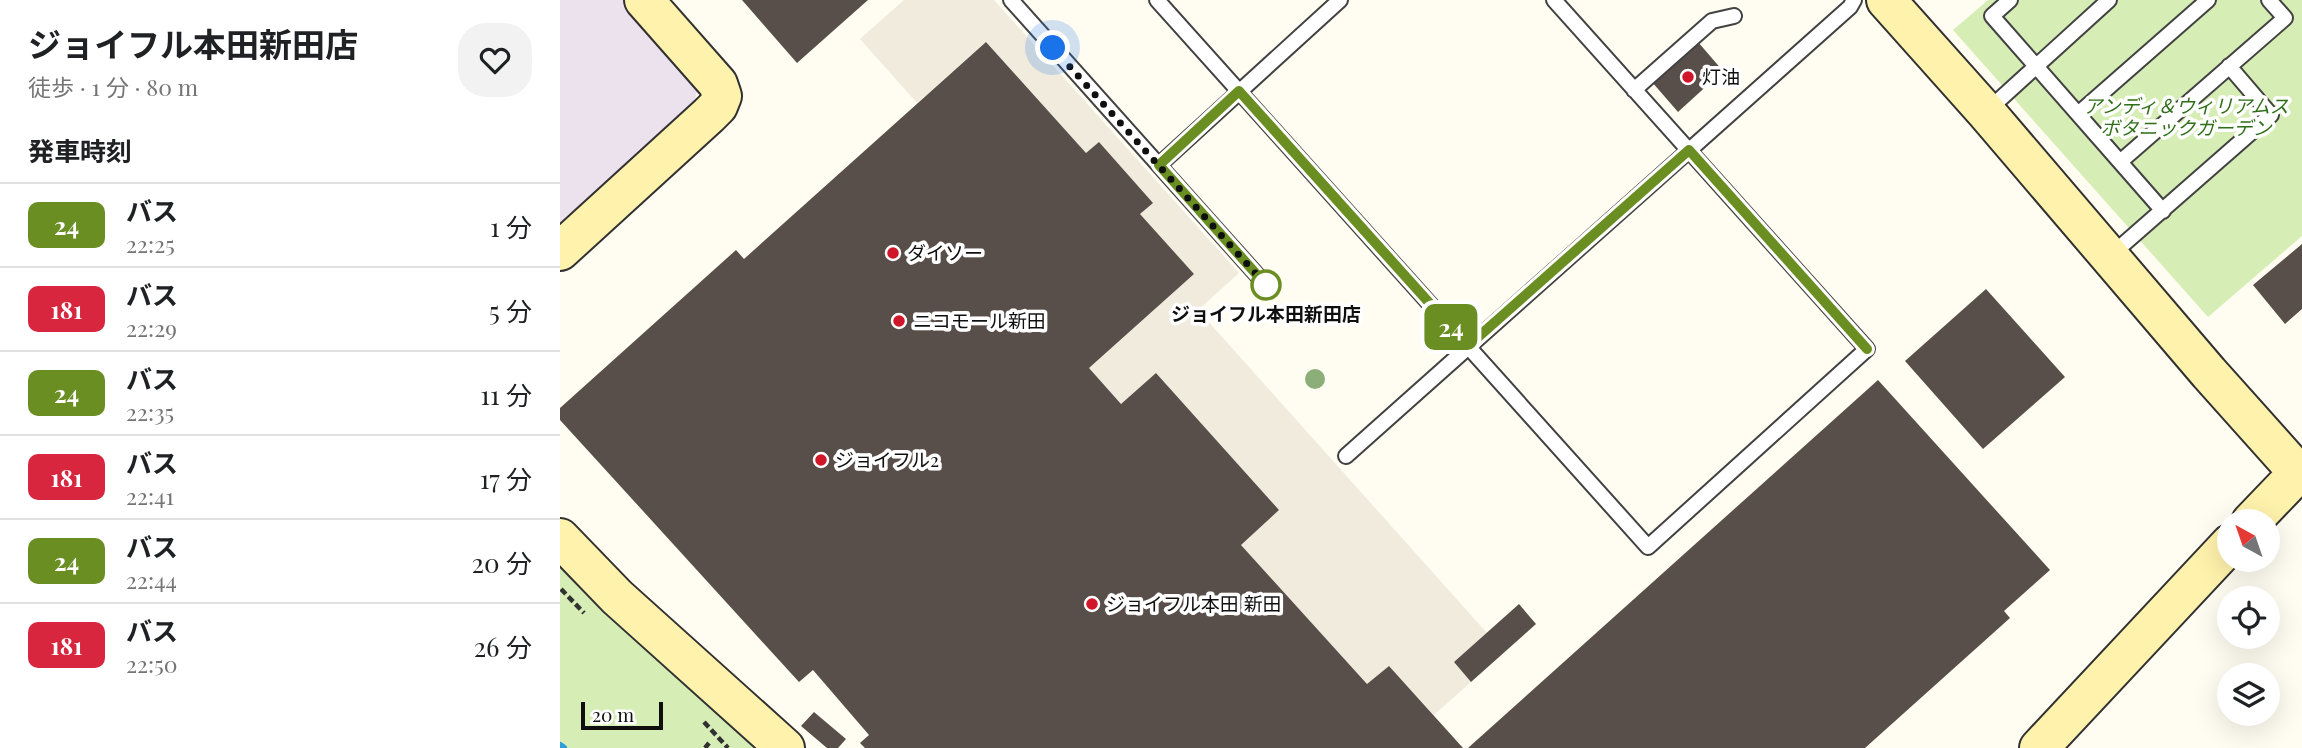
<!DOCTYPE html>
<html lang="ja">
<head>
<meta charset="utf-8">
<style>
	:root { --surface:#fff; --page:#f2f2f2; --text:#202124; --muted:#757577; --line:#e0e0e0 }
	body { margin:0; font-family:"Playfair Display","Noto Sans JP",serif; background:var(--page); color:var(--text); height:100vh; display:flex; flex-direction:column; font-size:26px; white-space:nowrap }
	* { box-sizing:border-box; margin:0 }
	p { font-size:23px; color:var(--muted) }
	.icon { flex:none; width:38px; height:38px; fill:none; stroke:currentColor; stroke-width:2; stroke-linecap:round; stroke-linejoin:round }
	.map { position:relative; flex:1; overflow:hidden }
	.sheet { display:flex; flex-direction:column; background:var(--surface); width:560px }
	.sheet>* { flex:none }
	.badge { padding:0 14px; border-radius:10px; font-size:24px; line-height:46px }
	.needle { width:46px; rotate:320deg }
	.fabs { position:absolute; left:1657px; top:509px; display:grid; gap:14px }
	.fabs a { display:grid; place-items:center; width:63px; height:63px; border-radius:50%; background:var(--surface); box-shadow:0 7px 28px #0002; font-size:35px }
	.scale { position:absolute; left:21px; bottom:18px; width:82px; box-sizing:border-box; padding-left:7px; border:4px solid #0f0f0f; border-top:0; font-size:19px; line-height:24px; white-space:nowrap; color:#0f0f0f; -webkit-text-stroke:5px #fff; paint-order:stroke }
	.you { position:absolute; width:35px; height:35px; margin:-18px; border:5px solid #fff; border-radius:50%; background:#1a73e8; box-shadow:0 0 0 10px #1a73e833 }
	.map>.badge { position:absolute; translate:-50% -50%; box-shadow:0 0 0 4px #fff }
	h2 { padding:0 28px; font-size:26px; line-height:63px }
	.round { display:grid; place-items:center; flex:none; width:74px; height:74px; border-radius:28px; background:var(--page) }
	.overview { display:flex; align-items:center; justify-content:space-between; height:119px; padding:0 28px }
	h1 { font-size:33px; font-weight:700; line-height:52px }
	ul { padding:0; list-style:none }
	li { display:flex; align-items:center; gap:21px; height:84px; padding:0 28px; border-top:2px solid var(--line) }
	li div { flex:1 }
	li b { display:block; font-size:26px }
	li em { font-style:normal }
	li .badge { min-width:77px; font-weight:700; text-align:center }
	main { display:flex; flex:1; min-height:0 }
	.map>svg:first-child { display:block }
	.industrial { fill:#ece2ee }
	.green { fill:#d6eeb5 }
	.plaza { fill:#f1ebde }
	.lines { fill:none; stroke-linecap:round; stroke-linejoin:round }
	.stream { stroke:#2e9fdc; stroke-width:8 }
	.building { fill:#594f4a }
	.lane-casing { stroke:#424242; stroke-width:18 }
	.secondary-casing { stroke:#313131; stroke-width:42 }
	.path { stroke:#313131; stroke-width:4.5; stroke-dasharray:7 3.5; stroke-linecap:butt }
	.lane { stroke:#fff; stroke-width:14 }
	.secondary { stroke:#fff2ac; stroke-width:38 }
	.tree { fill:#8cae79 }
	.line-casing { stroke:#fff; stroke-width:16 }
	.line { stroke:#6b8e23; stroke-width:10 }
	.walk { stroke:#0f0f0f; stroke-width:7; stroke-dasharray:0 12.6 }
	.poi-dot { fill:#cf1729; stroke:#fff; stroke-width:2.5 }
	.stop-dot { fill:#fff; stroke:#6b8e23; stroke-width:3.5 }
	.labels { text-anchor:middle; stroke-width:7; stroke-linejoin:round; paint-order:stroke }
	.poi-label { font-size:19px; fill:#0f0f0f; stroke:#fff; text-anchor:start }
	.park-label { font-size:19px; font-style:italic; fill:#2e6e17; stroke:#fff }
	.stop-label { font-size:19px; font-weight:bold; fill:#0f0f0f; stroke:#fff }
</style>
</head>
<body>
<main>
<section class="sheet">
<div class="overview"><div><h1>ジョイフル本田新田店</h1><p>徒歩 · 1 分 · 80 m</p></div><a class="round"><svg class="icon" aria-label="heart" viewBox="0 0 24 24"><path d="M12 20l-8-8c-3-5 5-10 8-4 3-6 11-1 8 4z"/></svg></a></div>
<h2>発車時刻</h2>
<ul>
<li><span class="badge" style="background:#6b8e23;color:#fff">24</span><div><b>バス</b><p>22:25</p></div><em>1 分</em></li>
<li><span class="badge" style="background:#d7263d;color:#fff">181</span><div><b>バス</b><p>22:29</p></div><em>5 分</em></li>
<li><span class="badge" style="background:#6b8e23;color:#fff">24</span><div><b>バス</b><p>22:35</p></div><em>11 分</em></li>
<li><span class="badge" style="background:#d7263d;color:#fff">181</span><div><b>バス</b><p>22:41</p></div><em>17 分</em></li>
<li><span class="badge" style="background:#6b8e23;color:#fff">24</span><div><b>バス</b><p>22:44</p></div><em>20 分</em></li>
<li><span class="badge" style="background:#d7263d;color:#fff">181</span><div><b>バス</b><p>22:50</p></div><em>26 分</em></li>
</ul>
</section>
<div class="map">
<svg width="1742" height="748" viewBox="0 0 1742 748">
	<rect width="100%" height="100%" fill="#fffcf1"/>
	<!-- industrial -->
	<path class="industrial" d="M0,0H64L139,83L134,105L0,222Z"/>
	<!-- green -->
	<path class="green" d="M1428,0H1742V236L1648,317L1393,30Z
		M0,568L90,653L198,748H0Z"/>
	<!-- plaza -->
	<path class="plaza" d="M344,0H434L679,273L638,310L927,633L894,662L911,682L874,715L829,666L807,684L681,545L719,510L597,374L561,404L529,368L634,274L580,214L592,202L539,142L526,153L426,42L357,103L300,39Z"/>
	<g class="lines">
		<!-- stream -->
		<path class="stream" d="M0,746L3,748"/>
	</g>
	<!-- building -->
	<path class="building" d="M182,0H308L237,63Z
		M426,42L526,153L539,142L593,203L580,214L634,274L529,368L561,404L596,373L719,510L681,545L807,684L829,666L903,748H305L300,743L309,735L253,670L239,682L0,420V408L176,250L184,259Z
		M1138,42L1163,71L1118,112L1092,82Z
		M1742,244V309L1725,324L1693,285Z
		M1426,289L1505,377L1423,449L1345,361Z
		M1318,380L1490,570L1444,611L1450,618L1305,748H908Z
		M959,604L976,624L911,682L894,662Z
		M254,712L286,739L278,748H267L241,726Z"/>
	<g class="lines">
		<defs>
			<path id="lane" d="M451,0L706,285
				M597,0L1088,547L1307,349L994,0
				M1450,0L1432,16L1603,211
				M1074,90L1152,21L1174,16
				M1427,111L1549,0
				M1518,114L1648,0
				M1560,162L1725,18L1709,0
				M599,165L780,0
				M1550,256L1711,115L1669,66
				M786,456L1290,7L1294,0"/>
			<path id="secondary" d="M1326,0L1426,112L1649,373L1742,477
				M0,251L149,115L158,106L162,96L158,84L84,0
				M1691,522L1738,473
				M0,538L57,597L225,748
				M1479,748L1670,544"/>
		</defs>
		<!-- lane casing -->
		<use href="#lane" class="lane-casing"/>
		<!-- secondary casing -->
		<use href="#secondary" class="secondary-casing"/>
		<!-- path -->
		<path class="path" d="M1,589L24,613
			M144,722L168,748
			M145,748L149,743"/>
		<!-- lane -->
		<use href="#lane" class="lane"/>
		<!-- secondary -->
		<use href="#secondary" class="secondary"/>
	</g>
	<!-- trees -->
	<circle class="tree" cx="755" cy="379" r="10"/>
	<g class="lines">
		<defs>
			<path id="line" d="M706,285L599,165L679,91L908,346L1129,150L1307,349"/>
		</defs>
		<!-- line casing -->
		<use href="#line" class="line-casing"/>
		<!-- line -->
		<use href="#line" class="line"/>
		<!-- walk -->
		<path class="walk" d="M493,48L706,285"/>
	</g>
	<!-- markers -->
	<g class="poi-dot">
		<circle cx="1128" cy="77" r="7"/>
		<circle cx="333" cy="253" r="7"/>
		<circle cx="339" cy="321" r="7"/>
		<circle cx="261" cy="460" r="7"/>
		<circle cx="532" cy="604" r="7"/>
	</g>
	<circle class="stop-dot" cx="706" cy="285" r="14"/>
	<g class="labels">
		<!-- poi labels -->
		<g class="poi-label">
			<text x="1142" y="84">灯油</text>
			<text x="347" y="260">ダイソー</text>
			<text x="353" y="328">ニコモール新田</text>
			<text x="275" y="467">ジョイフル2</text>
			<text x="546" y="611">ジョイフル本田 新田</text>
		</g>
		<!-- park labels -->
		<g class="park-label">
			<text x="1626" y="113">アンディ＆ウィリアムス<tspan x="1626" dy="22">ボタニックガーデン</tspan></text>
		</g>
		<!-- stop labels -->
		<g class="stop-label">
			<text x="706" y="321">ジョイフル本田新田店</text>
		</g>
	</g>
</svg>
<div class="fabs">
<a><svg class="needle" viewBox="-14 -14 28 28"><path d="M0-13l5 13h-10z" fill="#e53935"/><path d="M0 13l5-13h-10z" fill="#757577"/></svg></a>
<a><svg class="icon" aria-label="locate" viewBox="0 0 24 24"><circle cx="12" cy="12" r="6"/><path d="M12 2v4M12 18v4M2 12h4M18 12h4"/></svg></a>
<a><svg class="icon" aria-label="layers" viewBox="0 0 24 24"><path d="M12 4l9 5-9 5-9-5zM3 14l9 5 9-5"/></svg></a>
</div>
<div class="scale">20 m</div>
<div class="you" style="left:493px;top:48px"></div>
<b class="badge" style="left:891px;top:327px;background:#6b8e23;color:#fff">24</b>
</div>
</main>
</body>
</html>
